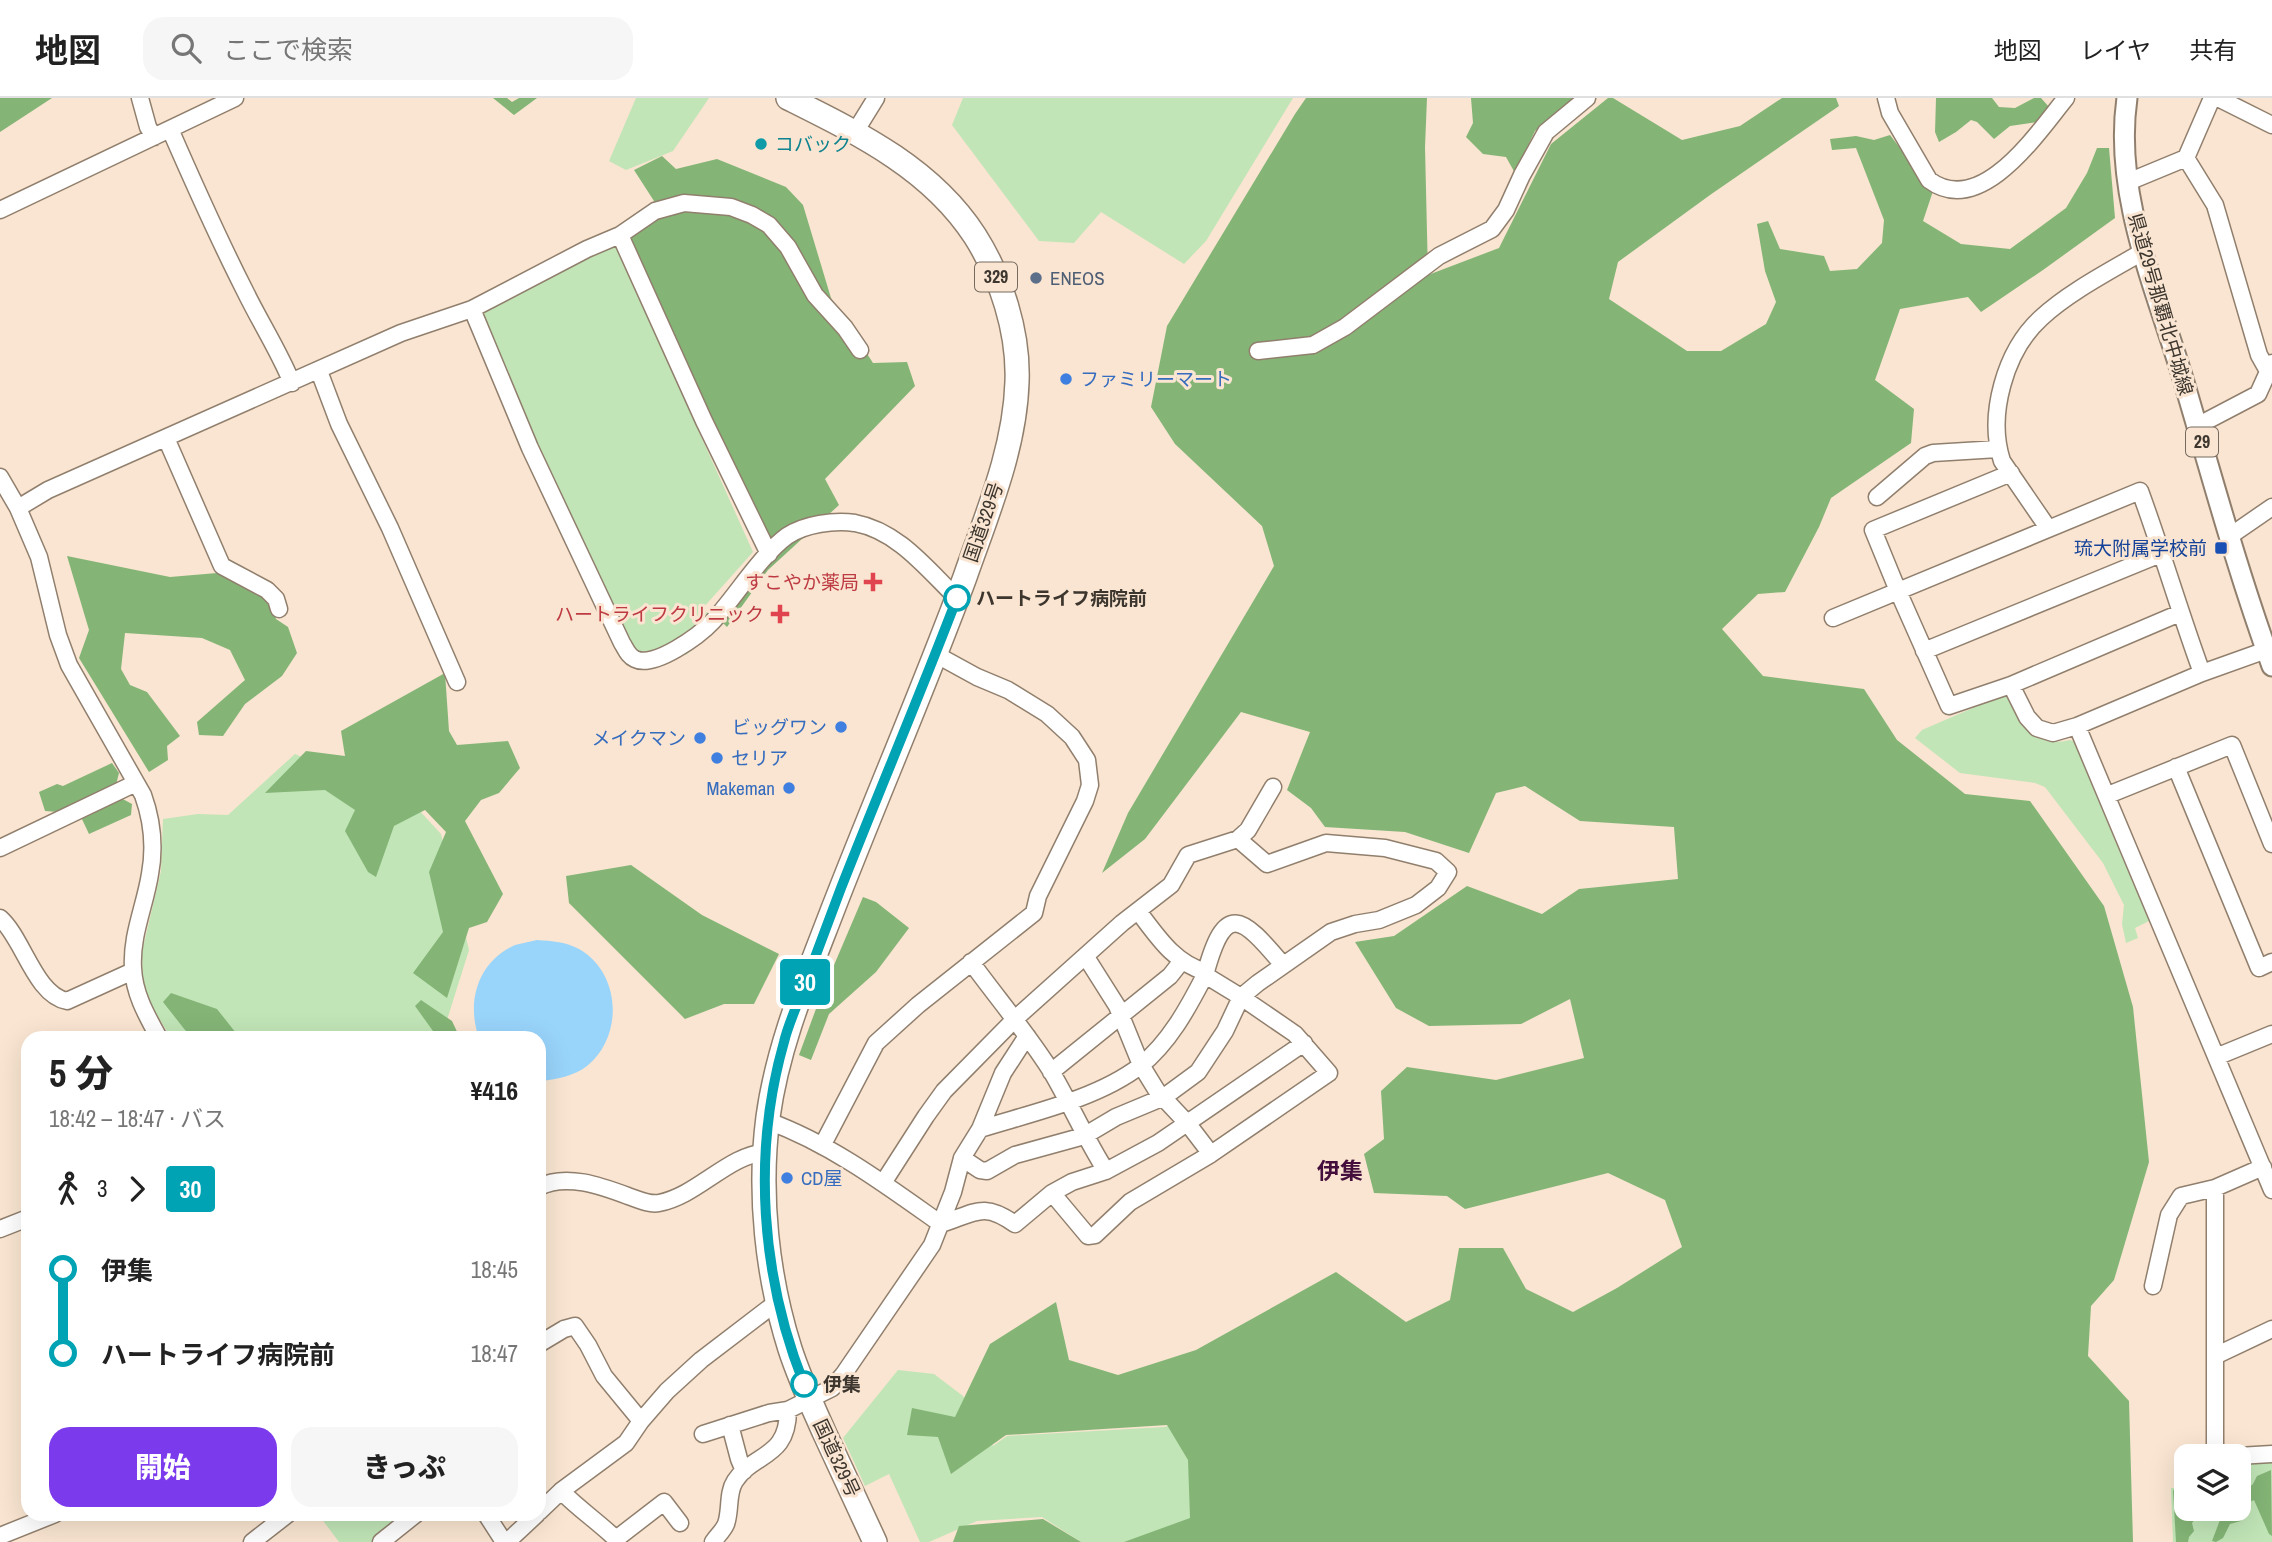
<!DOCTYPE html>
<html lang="ja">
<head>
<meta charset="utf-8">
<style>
	:root { --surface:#fff; --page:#f6f6f6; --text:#222; --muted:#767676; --line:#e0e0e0; --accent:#7c3aed }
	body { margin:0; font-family:"Archivo Narrow","Noto Sans JP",sans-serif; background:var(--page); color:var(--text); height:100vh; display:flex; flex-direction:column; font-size:26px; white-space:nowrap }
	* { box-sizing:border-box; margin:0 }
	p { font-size:23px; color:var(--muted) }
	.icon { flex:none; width:38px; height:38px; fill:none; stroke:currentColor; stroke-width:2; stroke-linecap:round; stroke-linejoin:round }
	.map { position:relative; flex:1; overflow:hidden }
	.panel { position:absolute; left:21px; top:933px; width:525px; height:490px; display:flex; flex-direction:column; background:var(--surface); border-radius:21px; box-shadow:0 7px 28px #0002 }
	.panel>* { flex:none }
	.badge { padding:0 14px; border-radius:5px; font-size:24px; line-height:46px }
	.controls { position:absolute; left:2174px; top:1346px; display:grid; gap:14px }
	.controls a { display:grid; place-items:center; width:77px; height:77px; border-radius:14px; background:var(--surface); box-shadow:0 7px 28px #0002; font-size:35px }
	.map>.badge { position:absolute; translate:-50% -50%; box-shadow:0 0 0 4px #fff }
	.legs { display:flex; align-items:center; gap:10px; height:77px; padding:0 28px; font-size:23px }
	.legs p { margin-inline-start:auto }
	.summary { display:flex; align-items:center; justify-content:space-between; height:119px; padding:0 28px }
	h1 { font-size:38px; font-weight:800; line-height:52px }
	.cta { display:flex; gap:14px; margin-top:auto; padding:14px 28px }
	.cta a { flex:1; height:80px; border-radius:21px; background:var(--accent); color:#fff; font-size:28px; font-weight:800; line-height:80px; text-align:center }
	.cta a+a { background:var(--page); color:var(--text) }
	ul { padding:0 28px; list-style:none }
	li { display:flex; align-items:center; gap:24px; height:84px; font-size:26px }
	li i { display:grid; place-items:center; width:10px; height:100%; margin:0 9px; background:currentColor }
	li i::after { content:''; width:18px; height:18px; margin:-9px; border:5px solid; border-radius:50%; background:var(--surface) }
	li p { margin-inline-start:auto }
	li:first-child i { background:linear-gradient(#0000 50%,currentColor 0) }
	li:last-child i { background:linear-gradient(currentColor 50%,#0000 0) }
	header { display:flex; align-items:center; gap:42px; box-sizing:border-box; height:98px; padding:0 35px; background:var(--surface); border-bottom:2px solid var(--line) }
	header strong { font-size:33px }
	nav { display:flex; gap:38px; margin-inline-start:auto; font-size:24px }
	.search { width:490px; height:63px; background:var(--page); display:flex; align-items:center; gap:18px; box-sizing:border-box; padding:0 24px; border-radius:21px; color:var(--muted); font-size:26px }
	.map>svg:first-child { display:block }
	.green { fill:#c1e5b7 }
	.forest { fill:#84b576 }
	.water { fill:#99d4fb }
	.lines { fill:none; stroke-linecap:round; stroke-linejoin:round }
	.minor-casing { stroke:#917f6d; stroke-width:19 }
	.major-casing { stroke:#917f6d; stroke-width:23 }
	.highway-casing { stroke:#917f6d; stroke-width:26 }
	.minor { stroke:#fff; stroke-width:16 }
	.major { stroke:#fff; stroke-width:19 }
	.highway { stroke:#fff; stroke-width:23 }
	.line-1-casing { stroke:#fff; stroke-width:16 }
	.line-1 { stroke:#00a3b4; stroke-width:10 }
	.culture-dot { fill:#0f9aa8; stroke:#f9e5d1; stroke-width:2.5 }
	.service-dot { fill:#5c6f8a; stroke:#f9e5d1; stroke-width:2.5 }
	.shop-dot { fill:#3f7fe0; stroke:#f9e5d1; stroke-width:2.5 }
	.transit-dot { fill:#1a4fb4; stroke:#f9e5d1; stroke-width:2.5 }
	.health-dot { fill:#e0444e; stroke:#f9e5d1; stroke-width:2.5 }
	.stop-1-dot { fill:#fff; stroke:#00a3b4; stroke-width:3.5 }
	.labels { text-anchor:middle; stroke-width:6; stroke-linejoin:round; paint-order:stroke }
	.shield { fill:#f9e5d1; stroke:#756a5f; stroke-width:2 }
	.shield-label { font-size:18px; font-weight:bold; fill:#3d362e }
	.culture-label { font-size:19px; fill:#0d838f; stroke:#f9e5d1; text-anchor:start }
	.service-label { font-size:19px; fill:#4e5e75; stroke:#f9e5d1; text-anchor:start }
	.street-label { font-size:19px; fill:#3d362e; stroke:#f9e5d1 }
	.shop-label { font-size:19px; fill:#366cbe; stroke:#f9e5d1; text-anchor:start }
	.transit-label { font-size:19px; fill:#164399; stroke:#f9e5d1; text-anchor:end }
	.health-label { font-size:19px; fill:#be3a42; stroke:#f9e5d1; text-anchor:end }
	.stop-label { font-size:19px; font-weight:bold; fill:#3d362e; stroke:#f9e5d1; text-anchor:start }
	.quarter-label { font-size:23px; font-weight:bold; fill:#440f3d; stroke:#f9e5d1 }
</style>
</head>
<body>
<header>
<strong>地図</strong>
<div class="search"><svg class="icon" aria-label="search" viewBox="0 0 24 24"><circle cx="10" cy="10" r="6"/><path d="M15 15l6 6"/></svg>ここで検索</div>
<nav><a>地図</a><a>レイヤ</a><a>共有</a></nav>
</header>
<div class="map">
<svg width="2272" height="1444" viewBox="0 0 2272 1444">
	<rect width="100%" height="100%" fill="#f9e5d1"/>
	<!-- green -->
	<path class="green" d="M636,0H709L673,53L626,72L609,63Z
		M963,0H1293L1206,143L1184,166L1101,114L1074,145L1039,143L952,27Z
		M615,147L753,454L703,510L719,530L686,557L633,553L607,503L478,213Z
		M2003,597C2013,601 2014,609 2020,618C2033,640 2046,648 2070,642L2075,644L2116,745L2151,822L2135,830L2138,840L2126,845L2122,826L2124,807L2103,765L2045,689L2035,685L1960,675L1915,640L1922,632Z
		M295,656L417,710L441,736L469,852L446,925L453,940H171L143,894L142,854L161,773L163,721L198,716L228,717Z
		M898,1272L934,1276L963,1298L993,1348L1007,1338L1164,1329L1247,1308L1260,1444H1081L1042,1419L977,1423L929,1444H920L889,1376L865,1388L843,1340Z
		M2272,1362V1444H2173L2171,1390H2186V1410H2238V1363Z
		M318,1416H410L374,1444H339Z"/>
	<!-- forest -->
	<path class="forest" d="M0,0H52L0,34Z
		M493,0H507L512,4L519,0H537L514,17Z
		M1306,0H1427L1425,49L1428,177L1499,150L1551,46L1608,0H1613L1682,42L1740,28L1782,0H1836L1839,8L1710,97L1618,164L1609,201L1687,253H1721L1766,226L1776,204L1765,173L1757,126L1768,123L1780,151L1824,158L1830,173L1857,171L1882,145L1884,122L1856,50L1832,52L1830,41L1856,38L1874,42L1890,37L1933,93L1923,123L1961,146L2010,151L2066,110L2087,75L2097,50H2109L2115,120L2043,172L1981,214L1968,199L1900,211L1875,282L1914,311L1911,345L1831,400L1819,429L1785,494L1758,496L1722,531L1763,578L1864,591L1897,642L1965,696L2030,703L2104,808L2133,909L2149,1064L2114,1182L2091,1208L2088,1258L2129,1303L2133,1444H1124L1190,1420L1188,1362L1167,1327L1006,1337L951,1376L938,1339L907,1337L912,1310L955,1319L990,1246L1056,1204L1069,1262L1118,1277L1196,1252L1336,1174L1406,1224L1450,1202L1459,1150H1503L1526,1191L1573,1214L1617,1190L1682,1149L1665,1102L1608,1075L1465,1111L1447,1098L1374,1095L1364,1056L1384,1041L1381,993L1407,969L1496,982L1584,960L1570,901L1521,926L1429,928L1396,910L1355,844L1394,838L1467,788L1542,816L1579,791L1678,781L1674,729L1580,723L1525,688L1496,695L1469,755L1405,734L1325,729L1311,710L1287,692L1310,634L1241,614L1145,741L1102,775L1128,715L1274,468L1262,428L1175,346L1151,309L1167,228L1295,16Z
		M1471,0H1577L1535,33L1515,75L1506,59L1483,56L1466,39L1473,25Z
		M1936,0H1992L1999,9L2015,10L2034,0H2041L2049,9L2038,24L2010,28L1994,41L1977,24L1971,22L1956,34L1939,44L1935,34Z
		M662,58L676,71L717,61L786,89L803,107L831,200L873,265L907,264L915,288L825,381L839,407L768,472L727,529L711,513L769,444L627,139L654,103L634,72Z
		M67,458L170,479L217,475L240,481L271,501L276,521L288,529L297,555L282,578L245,606L223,638L199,637L197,624L245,582L230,552L202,540L125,535L121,571L130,587L147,594L180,638L167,648L168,662L149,674L79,560L89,532Z
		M445,575L449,633L457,647L508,643L520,670L499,695L481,702L465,723L503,796L487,824L469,830L447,900L413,875L443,834L429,774L446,734L425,712L394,728L376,779L368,774L345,733L355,712L325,692L265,695L306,653L345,658L341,633Z
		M112,665L119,675L115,691L58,714L45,713L39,694L57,686L63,688Z
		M119,699L132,706L131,717L89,736L81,719Z
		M631,767L702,817L779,856L754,906H724L685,921L569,805L566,778Z
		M863,799L876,804L909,830L876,874L829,916L811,962L799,957L820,900Z
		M171,895L217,911L240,940H195L185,932L163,904Z
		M421,902L452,923L460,940H438L415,908Z
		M2271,1372L2272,1438L2269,1436L2254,1402L2241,1408L2238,1414L2241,1423L2230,1426L2223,1440L2216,1444L2212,1443L2220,1422L2230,1417L2232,1411L2238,1410V1399L2253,1386L2257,1378Z
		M2173,1392L2186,1395V1410L2225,1411L2198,1418L2192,1425L2194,1433L2189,1439L2188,1444H2176Z
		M1043,1421L1081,1444H953L959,1428Z"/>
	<!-- water -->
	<path class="water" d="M537,842C552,843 566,844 579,851C621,875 624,938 587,968C574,978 558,981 541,983H539V940H479C466,904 478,863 515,847C522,845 530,844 537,842Z"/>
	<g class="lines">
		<defs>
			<path id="minor" d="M140,0L148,29L154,39
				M1886,0L1890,15L1929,82C1981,121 2038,34 2066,0
				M2218,0L2272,27
				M170,31C194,86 218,140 245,193C260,224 279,253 292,285
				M855,34L876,0
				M2186,60L2215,107L2259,257L2268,273
				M2128,84L2186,60L2212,0
				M0,112L235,0
				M620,137L704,323L769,456
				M472,211L530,350L622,545C626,551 628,558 635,561C654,571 700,537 713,523C736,498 760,458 787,438C805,426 834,422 855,425C898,433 927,471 957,500
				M1258,253L1313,247L1345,229L1439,158L1492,131L1506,112L1522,77L1546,34L1587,0
				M319,273L339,326L390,430L457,584
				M2197,328L2258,296L2272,265
				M166,340L222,468L267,492L276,501L279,511
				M2011,375L1873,432L1898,493L1949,608L2011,587L2180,515
				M0,379L18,410L39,459L58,537L69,567L143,697C152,722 155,749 150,776C145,808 131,837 133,870C134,896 147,918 159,940
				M1877,399L1925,358L1933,355L1998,351
				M18,410L48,392L401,235L472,211L587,151L620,137L655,113L684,105L731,109L752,117L769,127L788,149L815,197L845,230L860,252
				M2048,430L2002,363C1987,317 2005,253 2041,220C2069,194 2110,173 2144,153
				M2230,438L2272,409
				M1833,520L2140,393C2162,453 2180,515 2202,575
				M1924,553L2163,455
				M2011,587L2027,619L2037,630L2053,635L2077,628L2202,575L2272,550
				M2077,628L2272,1092
				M2176,669L2259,870L2272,864
				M2108,697L2232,647L2272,746
				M1238,741L1248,732L1273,689
				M0,750L136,685
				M1138,813C1157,838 1174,865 1206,874
				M0,820C23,840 35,897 67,903L133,873
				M1086,859L1117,908L1141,967L1157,993L1188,1026L1211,1056
				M971,864C998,901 1027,935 1051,973C1070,1005 1085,1040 1106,1073
				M1205,877C1225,803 1241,817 1283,867
				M2216,959L2272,936
				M1051,974L1170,878L1181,864
				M768,1023C831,1046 886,1087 941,1126
				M980,1031C1031,1015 1097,1001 1140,968C1169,945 1188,910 1205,877L1241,899L1295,936L1329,975L1211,1056L1130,1104L1095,1137L1088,1138L1052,1095
				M822,1048L876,945L918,907L1034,815L1038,798L1085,703L1090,687L1087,662L1072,639L1047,616L1008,592L977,579L935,556
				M2263,1069L2215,1090V1258L2272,1231
				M883,1085L926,1018L944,993L1016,920L1122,825L1171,787L1188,757L1238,741L1267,766L1326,745L1385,750L1436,763L1448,774L1438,790L1416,807L1379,822L1355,826L1331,834L1258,885L1241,899L1225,933L1198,974L1164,999L1116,1019L1084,1038L1015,1057L987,1073L980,1072L962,1060
				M539,1089C566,1075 601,1088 628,1098C637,1101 649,1107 659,1105C697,1098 728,1057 766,1054
				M941,1126C975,1115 983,1103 1015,1126L1052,1095L1072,1084L1106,1073L1158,1045L1304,945
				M0,1131L28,1120
				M2153,1188L2169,1117L2181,1098L2215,1090
				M539,1246L564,1231L575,1228L588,1247L604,1278L641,1323
				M730,1327L739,1361L744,1373
				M703,1336L769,1315L788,1312L832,1290L843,1277L932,1147L953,1094L962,1060L980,1031L1003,975L1027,938
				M2215,1358V1258
				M2238,1358L2272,1356
				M561,1393C579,1411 598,1424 616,1441L664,1404L680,1425
				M539,1414L561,1393L626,1345L641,1323L667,1293L701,1262L777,1204
				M486,1416L504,1444
				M0,1438L55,1416
				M252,1444L288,1416
				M381,1444L416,1416
				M507,1444L537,1416
				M713,1444C717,1438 723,1433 726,1426C731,1412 727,1395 735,1383C754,1354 788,1361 788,1312"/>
			<path id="major" d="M2127,0C2113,97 2157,193 2184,284C2212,379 2238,475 2272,568"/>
			<path id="highway" d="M788,0C858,35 931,70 975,138C1001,179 1019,234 1017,284C1015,351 987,416 965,479C924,590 876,700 833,811C807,879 778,946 768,1019C758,1096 767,1178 790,1251C799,1279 812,1307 824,1334C841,1370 858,1407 875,1444"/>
		</defs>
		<!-- minor casing -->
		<use href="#minor" class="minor-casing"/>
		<!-- major casing -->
		<use href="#major" class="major-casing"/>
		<!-- highway casing -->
		<use href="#highway" class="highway-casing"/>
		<!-- minor -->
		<use href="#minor" class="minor"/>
		<!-- major -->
		<use href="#major" class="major"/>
		<!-- highway -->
		<use href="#highway" class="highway"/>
	</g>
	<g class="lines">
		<defs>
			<path id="line-1" d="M804,1286C761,1178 752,1056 784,944C788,927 796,910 802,894C815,859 828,825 841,790C879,693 920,597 957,500"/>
		</defs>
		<!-- line-1 casing -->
		<use href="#line-1" class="line-1-casing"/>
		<!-- line-1 -->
		<use href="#line-1" class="line-1"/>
	</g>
	<!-- markers -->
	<circle class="culture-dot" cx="761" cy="46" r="7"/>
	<circle class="service-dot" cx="1036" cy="180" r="7"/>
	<g class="shop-dot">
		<circle cx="1066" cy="281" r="7"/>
		<circle cx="841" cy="629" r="7"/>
		<circle cx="700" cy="640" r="7"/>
		<circle cx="717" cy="660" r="7"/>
		<circle cx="789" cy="690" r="7"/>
		<circle cx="787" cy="1080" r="7"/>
	</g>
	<rect class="transit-dot" x="2214" y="443" width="14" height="14" rx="3.5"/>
	<g class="health-dot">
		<path d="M869.5 473.5h7v7h7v7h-7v7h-7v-7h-7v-7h7z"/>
		<path d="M776.5 505.5h7v7h7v7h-7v7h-7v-7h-7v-7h7z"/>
	</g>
	<g class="stop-1-dot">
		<circle cx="957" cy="500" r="12"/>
		<circle cx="804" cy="1286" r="12"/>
	</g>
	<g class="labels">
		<!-- shield labels -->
		<g class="shield">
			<rect x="975" y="164.5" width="42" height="29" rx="5"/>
			<rect x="2186" y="329.5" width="32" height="29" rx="5"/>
		</g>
		<g class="shield-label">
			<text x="996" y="185">329</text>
			<text x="2202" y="350">29</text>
		</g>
		<!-- culture labels -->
		<g class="culture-label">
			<text x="775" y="53">コバック</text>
		</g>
		<!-- service labels -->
		<g class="service-label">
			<text x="1050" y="187">ENEOS</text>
		</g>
		<!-- street labels -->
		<g class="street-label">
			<text transform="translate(2161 206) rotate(74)" y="7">県道29号那覇北中城線</text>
			<text transform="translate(983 424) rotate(-71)" y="7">国道329号</text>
			<text transform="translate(837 1360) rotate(65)" y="7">国道329号</text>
		</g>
		<!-- shop labels -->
		<g class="shop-label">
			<text x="1080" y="288">ファミリーマート</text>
			<text x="827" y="636" text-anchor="end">ビッグワン</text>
			<text x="686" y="647" text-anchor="end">メイクマン</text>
			<text x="731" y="667">セリア</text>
			<text x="775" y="697" text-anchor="end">Makeman</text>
			<text x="801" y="1087">CD屋</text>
		</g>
		<!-- transit labels -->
		<g class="transit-label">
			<text x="2207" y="457">琉大附属学校前</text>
		</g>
		<!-- health labels -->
		<g class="health-label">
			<text x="859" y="491">すこやか薬局</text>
			<text x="764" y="523">ハートライフクリニック</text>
		</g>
		<!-- stop labels -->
		<g class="stop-label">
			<text x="976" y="507">ハートライフ病院前</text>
			<text x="823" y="1293">伊集</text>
		</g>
		<!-- quarter labels -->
		<g class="quarter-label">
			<text x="1340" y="1081">伊集</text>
		</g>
	</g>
</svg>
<div class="controls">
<a><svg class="icon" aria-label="layers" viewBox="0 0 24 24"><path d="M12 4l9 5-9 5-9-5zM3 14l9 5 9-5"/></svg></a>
</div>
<b class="badge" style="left:805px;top:884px;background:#00a3b4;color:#fff">30</b>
<section class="panel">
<div class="summary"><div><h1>5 分</h1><p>18:42 – 18:47 · バス</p></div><b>¥416</b></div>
<div class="legs"><svg class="icon" aria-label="walk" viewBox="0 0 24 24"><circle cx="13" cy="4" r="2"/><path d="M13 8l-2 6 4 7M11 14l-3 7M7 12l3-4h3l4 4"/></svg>3<svg class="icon" aria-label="forward" viewBox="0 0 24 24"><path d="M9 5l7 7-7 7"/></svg><b class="badge" style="background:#00a3b4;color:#fff">30</b></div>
<ul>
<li><i style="color:#00a3b4"></i><b>伊集</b><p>18:45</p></li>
<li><i style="color:#00a3b4"></i><b>ハートライフ病院前</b><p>18:47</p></li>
</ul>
<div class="cta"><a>開始</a><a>きっぷ</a></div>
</section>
</div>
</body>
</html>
